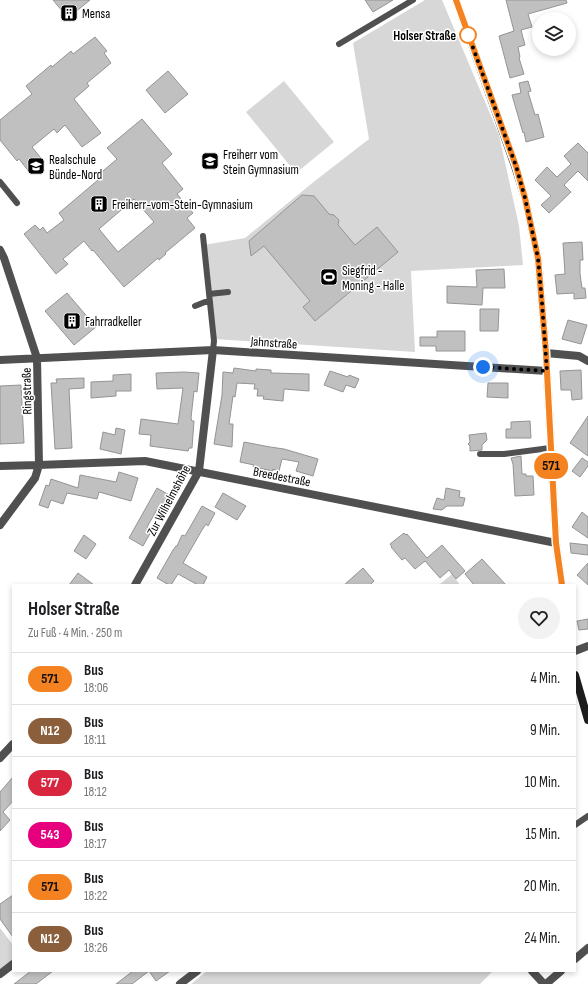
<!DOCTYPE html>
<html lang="de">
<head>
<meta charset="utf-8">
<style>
	:root { --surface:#fff; --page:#f2f2f2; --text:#202124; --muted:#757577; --line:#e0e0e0 }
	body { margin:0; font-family:"Sofia Sans Condensed",sans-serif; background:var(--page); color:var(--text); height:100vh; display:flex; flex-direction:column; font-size:15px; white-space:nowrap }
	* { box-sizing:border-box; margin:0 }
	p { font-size:13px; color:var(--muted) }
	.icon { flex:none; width:22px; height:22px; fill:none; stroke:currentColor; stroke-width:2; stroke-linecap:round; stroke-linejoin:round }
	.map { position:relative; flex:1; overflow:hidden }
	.details { position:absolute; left:12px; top:584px; width:564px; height:388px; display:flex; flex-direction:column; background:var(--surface); border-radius:0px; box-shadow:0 2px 6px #0003 }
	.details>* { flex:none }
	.badge { padding:0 8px; border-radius:13px; font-size:14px; line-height:26px }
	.tools { position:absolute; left:532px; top:12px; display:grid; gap:8px }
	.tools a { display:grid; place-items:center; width:44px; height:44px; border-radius:50%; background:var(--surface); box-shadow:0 2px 6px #0003; font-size:20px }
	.you { position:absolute; width:20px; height:20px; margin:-10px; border:3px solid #fff; border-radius:50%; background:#1a73e8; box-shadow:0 0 0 6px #1a73e833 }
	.map>.badge { position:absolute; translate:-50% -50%; box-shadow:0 0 0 2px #fff }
	.round { display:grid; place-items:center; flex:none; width:42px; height:42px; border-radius:21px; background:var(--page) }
	.summary { display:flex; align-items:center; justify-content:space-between; height:68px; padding:0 16px }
	h1 { font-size:19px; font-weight:700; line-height:30px }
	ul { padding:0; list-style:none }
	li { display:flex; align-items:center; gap:12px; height:52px; padding:0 16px; border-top:1px solid var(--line) }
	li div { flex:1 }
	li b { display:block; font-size:15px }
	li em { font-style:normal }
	li .badge { min-width:44px; font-weight:700; text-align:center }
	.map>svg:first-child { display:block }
	.green { fill:#d7d7d7 }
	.building { fill:#c0c0c0; stroke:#949494; fill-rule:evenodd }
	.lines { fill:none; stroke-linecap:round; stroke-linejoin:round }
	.lane { stroke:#505050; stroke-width:6 }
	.street { stroke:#505050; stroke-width:8 }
	.secondary { stroke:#1d1d1d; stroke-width:8 }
	.line-casing { stroke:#fff; stroke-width:9 }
	.line { stroke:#f58220; stroke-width:6 }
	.walk { stroke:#000; stroke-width:4; stroke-dasharray:0 7.2 }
	.stop-dot { fill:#fff; stroke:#f58220; stroke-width:2 }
	.labels { text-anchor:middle; stroke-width:3; stroke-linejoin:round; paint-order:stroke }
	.poi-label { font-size:13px; fill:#000; stroke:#fff; text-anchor:start }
	.stop-label { font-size:13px; font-weight:bold; fill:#000; stroke:#fff; text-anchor:end }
	.street-label { font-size:13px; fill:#000; stroke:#fff }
</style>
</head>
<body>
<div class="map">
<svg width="588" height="984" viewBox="0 0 588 984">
	<rect width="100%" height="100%" fill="#fff"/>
	<!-- green -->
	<path class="green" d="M425,0H442L499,135L519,226L523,265L411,271L415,352L214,339L204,245L245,238L311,184L369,139L353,43Z
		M284,81L334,142L296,173L246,112Z
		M452,574L460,585H439Z
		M0,928L13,945V959L0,969Z
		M207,971H493L480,984H191Z"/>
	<!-- building -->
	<path class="building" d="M53,0H90L68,18Z
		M365,0H393L373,12Z
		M506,0H566L567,3L528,14L532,27L521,30L525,45L518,47L520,57L519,58L524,74L510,78L499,36L514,31Z
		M95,37L107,51L104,53L111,63L87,83L89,86L74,99L101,133L82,147L65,125L57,133L54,129L32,147L44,162L30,173L19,159L17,161L0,140V120L32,94L26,86L51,65L52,67L71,51L73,54Z
		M168,71L188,94L165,113L146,90Z
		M528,81L531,91L528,92L535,115L538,114L544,137L526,142L524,132L523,133L512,95L521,93L519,83Z
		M142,119L172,154L162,163L183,189L177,194L193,213L187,218L195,228L165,253L166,254L159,260L158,258L124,287L93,250L92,251L84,241L63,259L68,264L56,274L24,234L35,225L40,230L43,227L47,233L64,220L59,213L98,180L96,177L117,159L107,148ZM134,199L154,222L118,252L99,229Z
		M578,143L588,153V181L578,171L564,185L571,192L549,213L541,205L551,196L535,180L547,167L557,177L571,164L564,156Z
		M302,195L314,196L329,214L334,215L339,220L338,225L355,245L377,227L398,252L315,321L303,307L310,301L264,246L251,256L249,241Z
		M582,242L583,260H580V274L582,288H585L586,298L574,299V293L557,294L555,275L565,274L563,243Z
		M504,269L505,288H483L482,305L447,303V286L477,287L476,270Z
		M67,293L96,327L74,345L45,311Z
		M480,309H499L498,331H480Z
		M568,320L587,325L581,344L562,339Z
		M437,331H465V351H436V346H420V337H437Z
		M234,368L256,371V369L271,370V373L309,374V391L284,389L283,401L263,399L264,396H257L258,389H254L255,384L237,383L235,397L233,396L229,424H233L232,447L214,444L222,395L223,372L233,373Z
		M581,370L582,399L572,400L571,390H561L560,371Z
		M330,371L348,377L349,375L359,379L355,388L346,385L343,392L324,385Z
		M184,372L199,373L197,392L194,391L191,418L192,421H194L192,448H189L188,451L150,446L151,435L139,434L141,419L178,424L183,388L157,389L156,373Z
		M131,374V391H116V396L91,398V382L113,381V375Z
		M84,378V388L69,389L72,448L55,449L51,383H57L56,379Z
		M488,383H508V398L487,397Z
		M21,385L24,443L0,444V386Z
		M588,416V456L570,443Z
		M530,421L531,438H506V429H511V422Z
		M116,428L125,430L121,454L100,449L103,432L115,435Z
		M486,433L487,440L482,445V450L470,451V446L468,444L470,442L469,435Z
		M244,442L270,447L284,449L318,459L313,476L296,471L299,462L282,459L279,471L273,469V471L253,467L254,465L240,462Z
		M521,456L522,474H526V476H533L534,495L515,496L513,464L511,458Z
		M582,458L588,462V466L580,477L572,471Z
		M119,472L138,478L131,501L99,492L97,499L67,493L63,504L51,500L48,508L39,505L46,485L49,486L51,479L78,488L80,475L116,482Z
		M157,488L171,496L162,510L158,508L147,527L152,530L143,546L129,538Z
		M446,488L460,491L459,497L465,498L463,506H447L442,510L433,509L437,498L444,500Z
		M223,493L246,506L237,520L215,507Z
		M202,506L215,513L208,526L206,524L202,530L183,563L207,577L203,585H198L178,574L171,585H169L157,578L173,550L176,546H177L182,535L185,536Z
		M582,512L588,517V538L572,527Z
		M404,533L406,535L407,534L427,558L442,545L465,571L456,579L449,570L440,578L425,561L415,569L405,558L402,560L391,547H392L390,544Z
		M84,535L96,544L86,559L74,551Z
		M570,543L588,545V555L571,553Z
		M482,559L506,585H474L465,574Z
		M588,563V585L577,575Z
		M363,568L374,581L370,585H344Z
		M78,573L94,585H69Z
		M588,619V629L579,630L577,621Z
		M13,777V801L3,812L10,820L0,831V792Z
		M13,895V937L0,919V904Z
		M31,971H53L36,984H14Z
		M133,971H170L156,981L149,971L132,984H116Z"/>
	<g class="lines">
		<!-- lane -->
		<path class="lane" d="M339,44L413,0
			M0,182L17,203
			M203,236L214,341L213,350
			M209,294L228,292
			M195,306L205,302H210
			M480,454H504L550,448
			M575,825L588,816"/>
		<!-- street -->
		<path class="street" d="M0,250L4,258L37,358L39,465L35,478L0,525
			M546,353L579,356L588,361
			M0,360L213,350L547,371
			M0,466L39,465L145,461L556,543
			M135,585L199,471L213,350
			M575,651L588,646
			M0,758L13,744
			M575,959L588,948
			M532,971L544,984
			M0,974L13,964
			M180,984L197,971
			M546,984L561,971"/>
		<!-- secondary -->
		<path class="secondary" d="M456,0L515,166L525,198L538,258L546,353L556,543L562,585
			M575,675L588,720"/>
	</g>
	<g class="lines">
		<defs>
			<path id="line" d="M456,0L516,166L525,198L538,258L546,353L556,543L562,585"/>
		</defs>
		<!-- line casing -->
		<use href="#line" class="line-casing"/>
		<!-- line -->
		<use href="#line" class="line"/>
		<!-- walk -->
		<path class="walk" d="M468,35L467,31L516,166L525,198L538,258L542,303L547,371L483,367"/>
	</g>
	<!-- icons -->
	<defs>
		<symbol id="building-square" viewBox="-11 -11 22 22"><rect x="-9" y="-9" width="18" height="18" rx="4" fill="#000" stroke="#fff"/><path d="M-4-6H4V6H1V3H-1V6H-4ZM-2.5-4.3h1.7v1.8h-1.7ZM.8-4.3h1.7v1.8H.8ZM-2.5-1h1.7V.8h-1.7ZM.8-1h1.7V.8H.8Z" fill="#fff"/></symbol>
		<symbol id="school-square" viewBox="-11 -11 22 22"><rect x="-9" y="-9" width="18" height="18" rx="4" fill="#000" stroke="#fff"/><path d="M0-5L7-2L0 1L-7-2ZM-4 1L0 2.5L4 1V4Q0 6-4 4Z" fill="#fff"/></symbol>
		<symbol id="stadium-square" viewBox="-11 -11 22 22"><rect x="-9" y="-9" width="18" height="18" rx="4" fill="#000" stroke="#fff"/><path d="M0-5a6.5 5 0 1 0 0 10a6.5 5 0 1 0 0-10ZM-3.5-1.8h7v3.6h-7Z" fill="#fff"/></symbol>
	</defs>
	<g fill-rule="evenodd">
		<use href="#building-square" x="59" y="3" width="20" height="20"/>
		<use href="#school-square" x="200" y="151" width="20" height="20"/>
		<use href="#school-square" x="26" y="156" width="20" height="20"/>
		<use href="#building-square" x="89" y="194" width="20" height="20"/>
		<use href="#stadium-square" x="319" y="267" width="20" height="20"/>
		<use href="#building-square" x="62" y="311" width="20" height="20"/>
	</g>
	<!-- markers -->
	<circle class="stop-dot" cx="468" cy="35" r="8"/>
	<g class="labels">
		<!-- poi labels -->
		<g class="poi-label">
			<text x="82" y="18">Mensa</text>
			<text x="223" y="159">Freiherr vom<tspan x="223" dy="15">Stein Gymnasium</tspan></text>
			<text x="49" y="164">Realschule<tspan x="49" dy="15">Bünde-Nord</tspan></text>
			<text x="112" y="209">Freiherr-vom-Stein-Gymnasium</text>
			<text x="342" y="275">Siegfrid -<tspan x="342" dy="15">Moning - Halle</tspan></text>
			<text x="85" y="326">Fahrradkeller</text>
		</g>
		<!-- stop labels -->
		<g class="stop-label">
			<text x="456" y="40">Holser Straße</text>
		</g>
		<!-- street labels -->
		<g class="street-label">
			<text transform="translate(274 342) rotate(4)" y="5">Jahnstraße</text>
			<text transform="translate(26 391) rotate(-91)" y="5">Ringstraße</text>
			<text transform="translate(282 476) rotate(11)" y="5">Breedestraße</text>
			<text transform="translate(168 500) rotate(-62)" y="5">Zur Wilhelmshöhe</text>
		</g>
	</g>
</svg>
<div class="tools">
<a><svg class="icon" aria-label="layers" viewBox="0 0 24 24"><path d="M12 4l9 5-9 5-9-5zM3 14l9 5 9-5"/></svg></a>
</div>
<div class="you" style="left:483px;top:367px"></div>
<b class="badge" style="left:551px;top:466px;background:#f58220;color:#111">571</b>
<section class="details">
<div class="summary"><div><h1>Holser Straße</h1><p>Zu Fuß · 4 Min. · 250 m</p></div><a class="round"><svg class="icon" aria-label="heart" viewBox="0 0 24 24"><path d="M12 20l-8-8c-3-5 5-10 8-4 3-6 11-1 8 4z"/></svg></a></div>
<ul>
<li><span class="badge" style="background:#f58220;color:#111">571</span><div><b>Bus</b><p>18:06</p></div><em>4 Min.</em></li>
<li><span class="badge" style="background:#8b5e3c;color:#fff">N12</span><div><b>Bus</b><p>18:11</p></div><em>9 Min.</em></li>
<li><span class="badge" style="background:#d7263d;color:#fff">577</span><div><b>Bus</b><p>18:12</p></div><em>10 Min.</em></li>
<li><span class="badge" style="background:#e6007e;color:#fff">543</span><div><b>Bus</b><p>18:17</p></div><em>15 Min.</em></li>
<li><span class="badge" style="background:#f58220;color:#111">571</span><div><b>Bus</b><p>18:22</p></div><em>20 Min.</em></li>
<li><span class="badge" style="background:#8b5e3c;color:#fff">N12</span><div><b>Bus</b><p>18:26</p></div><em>24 Min.</em></li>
</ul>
</section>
</div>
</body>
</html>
